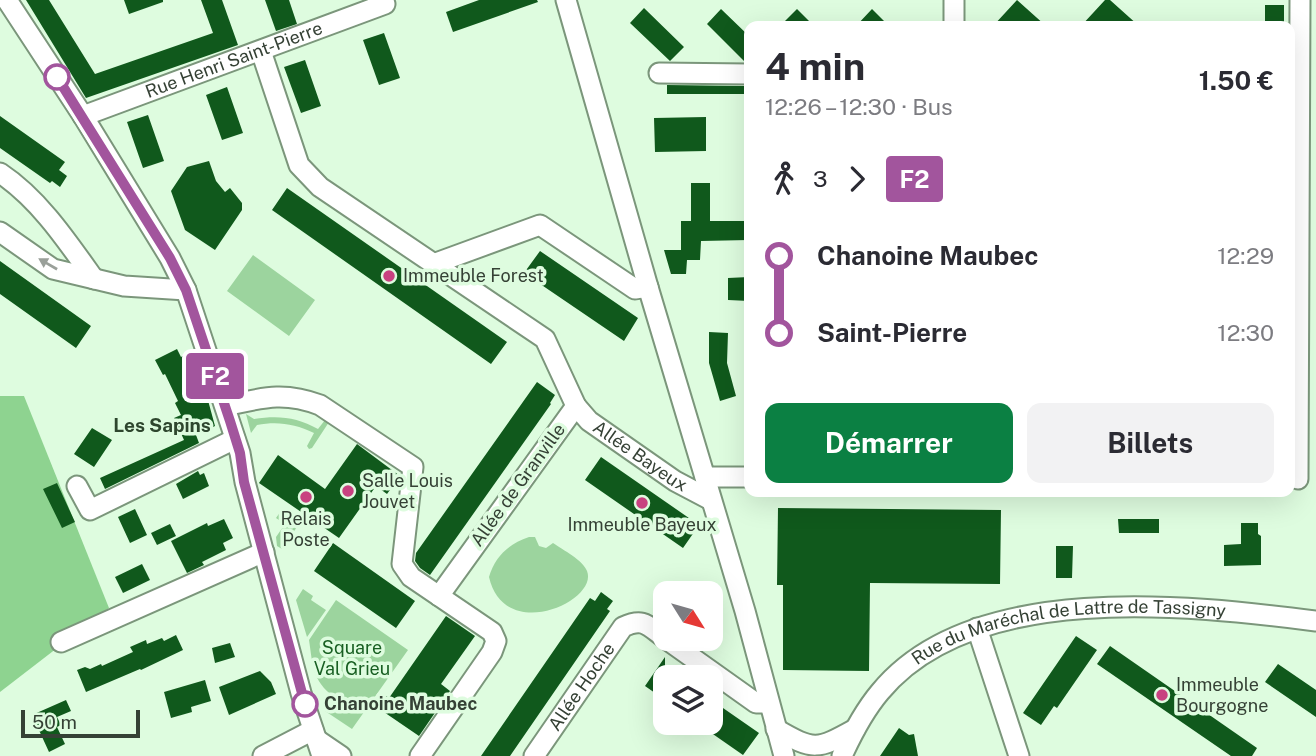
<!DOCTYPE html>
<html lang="fr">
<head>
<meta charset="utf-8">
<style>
	:root { --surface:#fff; --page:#f2f2f3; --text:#2b2b33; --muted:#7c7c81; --accent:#0b8043 }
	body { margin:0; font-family:"Public Sans",sans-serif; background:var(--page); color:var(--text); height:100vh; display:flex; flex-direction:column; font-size:26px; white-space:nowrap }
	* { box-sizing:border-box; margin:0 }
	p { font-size:23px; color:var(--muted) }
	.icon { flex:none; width:38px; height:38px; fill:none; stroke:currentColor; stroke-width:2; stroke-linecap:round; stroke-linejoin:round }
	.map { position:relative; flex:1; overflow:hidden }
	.side { position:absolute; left:744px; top:21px; width:551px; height:476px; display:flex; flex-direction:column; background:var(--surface); border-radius:14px; box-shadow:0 7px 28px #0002 }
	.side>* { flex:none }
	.badge { padding:0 14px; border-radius:5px; font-size:24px; line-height:46px }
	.needle { width:46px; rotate:127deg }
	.buttons { position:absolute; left:653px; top:581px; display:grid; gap:14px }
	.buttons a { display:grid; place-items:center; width:70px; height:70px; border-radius:14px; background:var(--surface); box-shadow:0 7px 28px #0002; font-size:35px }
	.scale { position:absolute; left:21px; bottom:18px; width:119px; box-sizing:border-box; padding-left:7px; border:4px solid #354135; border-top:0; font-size:19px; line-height:24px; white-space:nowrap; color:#354135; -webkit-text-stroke:5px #defcdf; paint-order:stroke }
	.map>.badge { position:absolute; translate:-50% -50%; box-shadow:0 0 0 4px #fff }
	.legs { display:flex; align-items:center; gap:10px; height:77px; padding:0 21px; font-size:23px }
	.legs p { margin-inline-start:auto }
	.head { display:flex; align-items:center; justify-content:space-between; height:119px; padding:0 21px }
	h1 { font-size:38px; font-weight:700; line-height:52px }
	.button { display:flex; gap:14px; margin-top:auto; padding:14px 21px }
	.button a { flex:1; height:80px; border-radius:14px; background:var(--accent); color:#fff; font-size:28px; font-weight:700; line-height:80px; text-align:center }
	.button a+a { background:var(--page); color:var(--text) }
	ul { padding:0 21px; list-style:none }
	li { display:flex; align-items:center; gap:24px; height:77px; font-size:26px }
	li i { display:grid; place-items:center; width:10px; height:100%; margin:0 9px; background:currentColor }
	li i::after { content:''; width:18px; height:18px; margin:-9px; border:5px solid; border-radius:50%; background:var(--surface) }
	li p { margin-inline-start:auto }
	li:first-child i { background:linear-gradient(#0000 50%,currentColor 0) }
	li:last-child i { background:linear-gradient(currentColor 50%,#0000 0) }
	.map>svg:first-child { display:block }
	.green { fill:#9cd49e }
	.forest { fill:#8ed390 }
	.building { fill:#10591c }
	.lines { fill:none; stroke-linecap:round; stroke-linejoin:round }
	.minor-casing { stroke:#7b967b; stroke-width:23 }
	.minor { stroke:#fff; stroke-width:19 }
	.oneway { fill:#9aa09a }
	.line-1-casing { stroke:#fff; stroke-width:16 }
	.line-1 { stroke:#a2559d; stroke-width:10 }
	.stop-1-dot { fill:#fff; stroke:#a2559d; stroke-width:3.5 }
	.poi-dot { fill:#c84180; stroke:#defcdf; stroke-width:2.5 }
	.labels { text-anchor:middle; stroke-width:7; stroke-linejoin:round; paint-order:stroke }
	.street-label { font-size:18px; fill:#354135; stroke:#defcdf }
	.poi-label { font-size:18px; fill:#354135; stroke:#defcdf; text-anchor:start }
	.park-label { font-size:18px; fill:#185f22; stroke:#defcdf }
	.stop-label { font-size:18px; font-weight:bold; fill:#354135; stroke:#defcdf; text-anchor:start }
	.neighbourhood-label { font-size:19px; font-weight:bold; fill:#2e462e; stroke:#defcdf }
</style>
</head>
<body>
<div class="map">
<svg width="1316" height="756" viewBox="0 0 1316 756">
	<rect width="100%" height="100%" fill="#defcdf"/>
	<!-- green -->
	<path class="green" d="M253,255L315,300L289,336L227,291Z
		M246,414L254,419C278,415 297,417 318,429L325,420L329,422L312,448L309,449L307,446L314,433C295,424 278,421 257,425L251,433Z
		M283,508L301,521L282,549L277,546L276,537L285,524L276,518Z
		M529,537H535L539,546L546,548L553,543C563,550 583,560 587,571C599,601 504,644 489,577C495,557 508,544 529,537Z
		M303,589L313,596L311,600L326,610L307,637L296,600Z
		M336,600L408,650L352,729L325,711L334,697C312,680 313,666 309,640Z"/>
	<!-- forest -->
	<path class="forest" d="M0,396H24L109,608L0,692Z"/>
	<!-- building -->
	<path class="building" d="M26,0H49L95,74L213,33L201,0H222L238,45L86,98Z
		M124,0H163V2L129,14Z
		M265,0H289L297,24L276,31Z
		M479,0H537L538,2L453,32L446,12Z
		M1017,0L1046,26H993Z
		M1105,0H1110L1139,26H1081Z
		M1265,5H1284V26H1265Z
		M644,8L684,47L670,61L630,23Z
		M721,9L749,36V62H745L707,24Z
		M797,9L814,26H780Z
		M872,9L889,26H856Z
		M384,33L400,78L379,85L363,40Z
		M305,60L321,106L301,113L284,67Z
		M667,85L744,86V94H667Z
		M227,87L243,133L222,140L206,95Z
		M148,115L164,161L143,168L127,122Z
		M0,116L65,162L59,170L67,176L60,187L52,181L50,183L0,148Z
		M706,117V151L655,152L654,118Z
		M209,161L216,181L225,192L230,188L242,203V210L215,250L185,230L171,191L187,167Z
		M691,183H710V221H749V240L701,241L700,260H687L686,274H671L664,250H681V221H691Z
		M287,188L507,342L491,364L272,210Z
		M540,251L638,318L624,341L524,273Z
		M0,261L91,326L76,348L0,294Z
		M749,277V301L728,300V278Z
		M709,332L728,333L727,363L736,396L720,401L709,363Z
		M177,349L181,357L186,354L200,383L203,382L215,426L196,435L199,443L105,489L100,478L184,440L174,418L181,415L175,403L178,401L165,374L163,375L155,360Z
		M537,382L555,395L550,403L551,404L430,575L420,568L415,561L416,553Z
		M92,428L112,440L94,467L74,454Z
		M357,444L400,476L387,494L376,486L339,538L259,483L278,455L325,489Z
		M601,457L699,525L683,548L585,480Z
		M198,471L200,475L204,473L209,486L183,499L176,484Z
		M57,483L75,522L62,528L43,489Z
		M778,508L1001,510L1000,584L870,583L869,671L783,670V585H777Z
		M135,509L147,535L130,543L118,517Z
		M224,519L233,538L223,543L226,550L202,562L204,565L187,573L171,541L207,523L208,526Z
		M1118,519H1159V533H1119Z
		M1241,523H1258V534L1261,536V565L1224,566V545L1241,544Z
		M170,524L176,536L157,545L151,533Z
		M333,543L415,601L396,628L314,571Z
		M1056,546H1073L1072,578H1056Z
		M142,564L150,580L123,593L115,577Z
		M601,592L613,601L607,609L610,611L510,756H481L590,598L595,601Z
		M446,616L475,636L441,684L450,691L419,736L378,708L386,696L389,698Z
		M176,635L183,650L141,670L140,669L86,692L77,670L85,667L90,669L101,664L102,666L133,652L130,647L146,640L147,644L162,638L164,641Z
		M1076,636L1097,650L1057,708L1054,706L1041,725L1023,713Z
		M230,643L235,657L215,663L212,648Z
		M1110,646L1257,748L1252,756H1231L1097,664Z
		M665,657V700L645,686Z
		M1278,664L1316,690V717L1265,682Z
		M260,671L271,682L276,694L229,715L219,687Z
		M205,680L211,701L191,707L192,712L171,718L164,692Z
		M710,699L759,733L743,755L697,723H710Z
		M66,700L71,711L57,717L61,725L57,727L65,744L49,752L32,715Z
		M899,728L909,735L914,734L918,756H880Z"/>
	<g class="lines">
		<defs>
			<g id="minor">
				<path d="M7,0L83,116L170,258L186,290L240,453L245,482L301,693L322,756"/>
				<path d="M566,0L648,287L745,611L784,756"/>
				<path d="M954,26V0"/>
				<path d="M261,51L299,165L320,187L545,339L576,406L439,596"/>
				<path d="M659,73L749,74"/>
				<path id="s1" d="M83,116L385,4"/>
				<path d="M0,173C39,199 67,241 94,279"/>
				<path d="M0,232L53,269L124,286L186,290"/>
				<path d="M436,263L540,225L635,289L648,287"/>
				<path d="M225,406C262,398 283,391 320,405L413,467L402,564L411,577L492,632L496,641L492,652L420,756"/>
				<path id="s2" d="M576,406L589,421L675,481L711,500"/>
				<path d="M705,477H749"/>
				<path d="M1298,479L1300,0"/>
				<path d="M77,486L90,510L235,439"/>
				<path d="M977,628L1019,756"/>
				<path d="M666,639L756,703H768"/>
				<path d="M61,642L264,552"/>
				<path d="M776,729C814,751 817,750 855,729"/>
				<path d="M316,739L341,756"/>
				<path d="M263,756L313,730"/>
				<path id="s3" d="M534,756L623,627C644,617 648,626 665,638"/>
				<path id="s4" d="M842,756C852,734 864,711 880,692C972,580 1188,605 1316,621"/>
			</g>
		</defs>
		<!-- minor casing -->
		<use href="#minor" class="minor-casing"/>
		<!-- minor -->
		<use href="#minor" class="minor"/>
	</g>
	<!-- one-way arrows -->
	<defs><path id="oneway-solid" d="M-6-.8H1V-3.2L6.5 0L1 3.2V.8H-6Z" transform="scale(1.75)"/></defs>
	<use class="oneway" href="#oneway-solid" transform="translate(48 264) rotate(-150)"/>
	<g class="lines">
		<defs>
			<path id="line-1" d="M57,77L170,258L186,290L230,421L240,453L244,482L305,704"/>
		</defs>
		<!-- line-1 casing -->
		<use href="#line-1" class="line-1-casing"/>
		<!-- line-1 -->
		<use href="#line-1" class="line-1"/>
	</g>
	<!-- markers -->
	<g class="stop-1-dot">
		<circle cx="57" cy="77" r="12"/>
		<circle cx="305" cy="704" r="12"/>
	</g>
	<g class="poi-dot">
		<circle cx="389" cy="276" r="7"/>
		<circle cx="348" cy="491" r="7"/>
		<circle cx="306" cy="497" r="7"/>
		<circle cx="642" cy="503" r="7"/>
		<circle cx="1162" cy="695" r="7"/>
	</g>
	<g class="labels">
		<!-- street labels -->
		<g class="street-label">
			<text dy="6" stroke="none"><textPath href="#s1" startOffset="161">Rue Henri Saint-Pierre</textPath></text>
			<text dy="6" stroke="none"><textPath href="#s2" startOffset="82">Allée Bayeux</textPath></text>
			<text transform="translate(518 485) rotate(-54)" y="6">Allée de Granville</text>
			<text dy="6" stroke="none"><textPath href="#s4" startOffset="282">Rue du Maréchal de Lattre de Tassigny</textPath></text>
			<text dy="6" stroke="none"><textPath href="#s3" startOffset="84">Allée Hoche</textPath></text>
		</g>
		<!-- poi labels -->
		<g class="poi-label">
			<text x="403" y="282">Immeuble Forest</text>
			<text x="362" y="487">Salle Louis<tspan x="362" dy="21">Jouvet</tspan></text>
			<text x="306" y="525" text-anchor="middle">Relais<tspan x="306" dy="21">Poste</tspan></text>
			<text x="642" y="531" text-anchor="middle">Immeuble Bayeux</text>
			<text x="1176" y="691">Immeuble<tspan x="1176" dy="21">Bourgogne</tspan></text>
		</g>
		<!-- park labels -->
		<g class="park-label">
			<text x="352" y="654">Square<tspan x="352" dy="21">Val Grieu</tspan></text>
		</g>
		<!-- stop labels -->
		<g class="stop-label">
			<text x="324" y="710">Chanoine Maubec</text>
		</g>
		<!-- neighbourhood labels -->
		<g class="neighbourhood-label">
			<text x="162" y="432">Les Sapins</text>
		</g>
	</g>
</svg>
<div class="buttons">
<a><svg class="needle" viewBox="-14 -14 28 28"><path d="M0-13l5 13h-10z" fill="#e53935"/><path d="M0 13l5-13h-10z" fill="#7c7c81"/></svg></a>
<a><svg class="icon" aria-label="layers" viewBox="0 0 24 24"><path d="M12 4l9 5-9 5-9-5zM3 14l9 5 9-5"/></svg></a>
</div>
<div class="scale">50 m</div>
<b class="badge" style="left:215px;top:376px;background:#a2559d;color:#fff">F2</b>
<section class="side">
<div class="head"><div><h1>4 min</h1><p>12:26 – 12:30 · Bus</p></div><b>1.50 €</b></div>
<div class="legs"><svg class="icon" aria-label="walk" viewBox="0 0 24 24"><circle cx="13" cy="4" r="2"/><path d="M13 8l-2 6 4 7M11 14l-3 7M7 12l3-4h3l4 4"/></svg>3<svg class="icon" aria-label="forward" viewBox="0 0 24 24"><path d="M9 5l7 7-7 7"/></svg><b class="badge" style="background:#a2559d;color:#fff">F2</b></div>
<ul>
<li><i style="color:#a2559d"></i><b>Chanoine Maubec</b><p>12:29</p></li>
<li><i style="color:#a2559d"></i><b>Saint-Pierre</b><p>12:30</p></li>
</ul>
<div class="button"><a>Démarrer</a><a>Billets</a></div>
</section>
</div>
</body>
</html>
